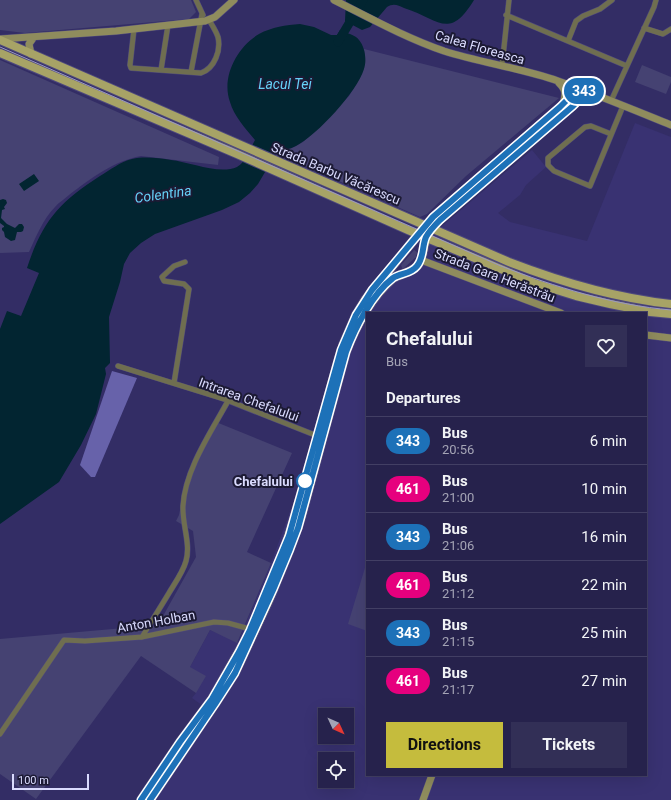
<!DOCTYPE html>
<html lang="en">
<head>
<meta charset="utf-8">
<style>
	:root { --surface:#26224c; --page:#322f56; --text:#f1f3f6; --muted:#a4a4b5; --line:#423f64; --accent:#c5bc3d }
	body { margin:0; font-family:Roboto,sans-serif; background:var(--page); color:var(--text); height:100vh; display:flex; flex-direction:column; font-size:15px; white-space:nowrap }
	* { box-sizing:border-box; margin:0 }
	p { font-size:13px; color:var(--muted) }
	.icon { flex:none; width:22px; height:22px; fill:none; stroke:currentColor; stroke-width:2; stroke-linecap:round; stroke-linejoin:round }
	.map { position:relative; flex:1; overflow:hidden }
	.side { position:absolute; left:366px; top:312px; width:281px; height:464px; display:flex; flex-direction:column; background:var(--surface); border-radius:0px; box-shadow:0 4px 16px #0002,0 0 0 1px var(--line) }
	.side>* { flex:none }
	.badge { padding:0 8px; border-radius:13px; font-size:14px; line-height:26px }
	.needle { width:26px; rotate:134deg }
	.buttons { position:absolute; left:318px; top:708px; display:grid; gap:8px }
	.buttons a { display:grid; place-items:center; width:36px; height:36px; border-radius:0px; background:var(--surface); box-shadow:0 4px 16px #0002,0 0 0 1px var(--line); font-size:20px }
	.scale { position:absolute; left:12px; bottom:10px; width:77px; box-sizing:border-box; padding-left:4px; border:2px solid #dadbfe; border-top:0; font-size:11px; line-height:14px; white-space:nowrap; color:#dadbfe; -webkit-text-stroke:3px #1c1a34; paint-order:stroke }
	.map>.badge { position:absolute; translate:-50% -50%; box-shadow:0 0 0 2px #fff }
	h2 { padding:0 20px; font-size:15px; line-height:36px }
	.round { display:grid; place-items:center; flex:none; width:42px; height:42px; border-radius:0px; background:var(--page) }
	.headline { display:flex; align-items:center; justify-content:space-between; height:68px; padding:0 20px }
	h1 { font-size:19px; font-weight:700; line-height:30px }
	.cta { display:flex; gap:8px; margin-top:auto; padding:8px 20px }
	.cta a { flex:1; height:46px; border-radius:0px; background:var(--accent); color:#111; font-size:16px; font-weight:700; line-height:46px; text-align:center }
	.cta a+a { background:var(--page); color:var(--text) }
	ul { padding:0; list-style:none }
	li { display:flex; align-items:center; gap:12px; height:48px; padding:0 20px; border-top:1px solid var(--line) }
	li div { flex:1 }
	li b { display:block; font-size:15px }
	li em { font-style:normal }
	li .badge { min-width:44px; font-weight:700; text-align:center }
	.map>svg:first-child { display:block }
	.built { fill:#393272; fill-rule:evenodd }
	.green { fill:#454272 }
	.forest { fill:#6762aa }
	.water { fill:#022531 }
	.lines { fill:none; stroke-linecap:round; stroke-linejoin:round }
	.river { stroke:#022531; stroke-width:9 }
	.street-casing { stroke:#4e497d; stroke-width:6 }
	.secondary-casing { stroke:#4e497d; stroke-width:8 }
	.primary-casing { stroke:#4e497d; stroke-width:10 }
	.street { stroke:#6f6e50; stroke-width:5 }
	.secondary { stroke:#8f8c5d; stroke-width:7 }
	.primary { stroke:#a7a366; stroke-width:8 }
	.tram { stroke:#9a99c4; stroke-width:1 }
	.line-casing { stroke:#fff; stroke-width:9 }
	.line { stroke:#1d71b8; stroke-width:6 }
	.stop-dot { fill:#fff; stroke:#1d71b8; stroke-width:2 }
	.labels { text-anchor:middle; stroke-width:4; stroke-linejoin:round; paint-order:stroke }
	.street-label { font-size:13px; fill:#dadbfe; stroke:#1c1a34 }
	.stop-label { font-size:13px; font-weight:bold; fill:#dadbfe; stroke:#1c1a34; text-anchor:end }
	.water-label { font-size:14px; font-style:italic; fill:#66d1f8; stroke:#1c1a34 }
</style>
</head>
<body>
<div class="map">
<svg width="671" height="800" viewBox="0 0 671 800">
	<rect width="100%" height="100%" fill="#332d65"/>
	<!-- built -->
	<path class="built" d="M635,123L671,137V800H147L206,708L192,698L196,693L190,667L210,630L238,642L271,563L291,509L304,513L346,359L367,316V775H646V313H369L392,282L407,277L442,226L532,150L546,167L526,185L520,195L498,213L510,222L587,241ZM325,715H347V737H325ZM325,759H347V781H325Z"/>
	<!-- green -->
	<path class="green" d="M0,0H191L196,12L189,19L25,33L0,30Z
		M364,49L559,98L466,176L427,214L420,217L276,153L278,150H288L303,142L349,96L360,77L365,58Z
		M0,60L219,157L218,165L141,156C114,161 91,178 69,195C65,199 59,202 55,207C43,219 36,237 29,252L0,253Z
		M642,65L671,77V82L666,94L635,82Z
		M414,250L417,252L416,257L404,268H402L401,265Z
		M216,422L292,453L247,552L271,563L237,643L210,630L190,667L206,676L196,693L141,656L36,799L0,774V639L158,625L196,557L193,531L176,521L179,515L185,485Z
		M367,561V631L348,624Z"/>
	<!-- forest -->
	<path class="forest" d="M112,371L137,378L95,477H91L80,465Z"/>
	<!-- water -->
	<path class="water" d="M346,0H474C449,41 439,19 404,8C398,5 393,3 387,7L370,27L362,30L345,21Z
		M300,24L314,27L331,35H337L340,30C346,33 356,35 359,40C365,47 367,60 364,69C357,92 317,135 296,146C290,149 284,150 278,150L258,184L250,193L239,202L222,210L155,234L141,243L130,253L124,264L120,282L109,317L110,363L105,368L106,374L96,414L81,445L59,482L0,524V329L7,311L21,316L39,273L27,268C42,222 59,202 100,176C110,170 120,162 132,159C144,156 159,158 171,160C190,162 219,175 237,167C246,162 250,149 255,140C245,128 234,116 230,102C221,77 237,47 259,34C272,27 286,25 300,24Z
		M34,174L39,181L24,191L19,184Z
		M3,199L6,200L7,203L4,207L5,209L2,210L1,218L7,224L15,228L19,224H22L24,227L23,231L21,232H17L15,240L11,241L5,237L4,232L2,230V228L4,227V226L0,223V200Z"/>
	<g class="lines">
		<!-- river -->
		<path class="river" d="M338,42L363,0"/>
		<defs>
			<path id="street" d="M196,0L203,15
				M506,15L627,66
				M644,28L663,34L671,29
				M134,29L130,65L131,68L201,73C215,68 221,50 218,37C216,31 212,25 209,20
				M568,41L576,21L583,16L600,9L612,0
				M502,66L509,0
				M161,70L168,25
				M191,72L202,14
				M611,101L654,7L656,0
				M611,134L591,126L585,127L548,158V165L554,171L590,186L623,106
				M118,366L224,399L320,437
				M174,383L189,289L184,284L164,281L162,277L174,266L185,262
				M142,637C151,622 160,608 169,593C175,583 183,572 186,561C191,544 182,524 183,506C185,470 211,432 228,401
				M0,734L64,640L85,641L142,637L214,622L228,623L250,629"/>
			<path id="secondary" d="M334,0C370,18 406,38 444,51C482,63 521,68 558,81C596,94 634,110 671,125
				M0,39L116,31L205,21L215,17L234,0
				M31,54L29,44L34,37
				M559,83C566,90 566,94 563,104
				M426,225L444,207L561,107L578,89
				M433,228L447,214L573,106L587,92
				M421,260L561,313
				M646,335L671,338
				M423,800L432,775"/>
			<path id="primary" d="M0,40L509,262C561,282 615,298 671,304
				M0,53L237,154L408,230L534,283L576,296L610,304L650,312L671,314
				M343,345L356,315L365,300L426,225
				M310,465L339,358
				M285,547L300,499
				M141,800L180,742L212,699L242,646
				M150,800L215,704L235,673L269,600L290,549L301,518L346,352C356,326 370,299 391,280C399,273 411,274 418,265C425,256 422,243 429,234"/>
		</defs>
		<!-- street casing -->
		<use href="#street" class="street-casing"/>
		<!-- secondary casing -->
		<use href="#secondary" class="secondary-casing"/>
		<!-- primary casing -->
		<use href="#primary" class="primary-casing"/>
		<!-- street -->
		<use href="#street" class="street"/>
		<!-- secondary -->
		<use href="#secondary" class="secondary"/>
		<!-- primary -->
		<use href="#primary" class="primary"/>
		<!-- tram -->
		<path class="tram" d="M0,47L501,266C555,287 613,305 671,310"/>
	</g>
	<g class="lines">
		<defs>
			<path id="line" d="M141,800L180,742L212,699L239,652L250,630L289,536L341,350L356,315L372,290L433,217L560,107L578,89L587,92L573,106L440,220C435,225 429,231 426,237C422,246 424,258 417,266C411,274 401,273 393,278C372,294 355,328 346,352L298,528L290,549L273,590L235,673L215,704L150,800"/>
		</defs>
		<!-- line casing -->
		<use href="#line" class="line-casing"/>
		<!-- line -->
		<use href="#line" class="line"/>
	</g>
	<!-- markers -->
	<circle class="stop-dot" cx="305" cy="481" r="8"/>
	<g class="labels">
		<!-- street labels -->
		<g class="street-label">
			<text transform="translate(480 47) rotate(16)" y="5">Calea Floreasca</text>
			<text transform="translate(336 173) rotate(23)" y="5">Strada Barbu Văcărescu</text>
			<text transform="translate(495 275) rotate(21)" y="5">Strada Gara Herăstrău</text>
			<text transform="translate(249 399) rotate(20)" y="5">Intrarea Chefalului</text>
			<text transform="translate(156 621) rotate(-10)" y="5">Anton Holban</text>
		</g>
		<!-- stop labels -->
		<g class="stop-label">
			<text x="293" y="486">Chefalului</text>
		</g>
		<!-- water labels -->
		<g class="water-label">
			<text x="285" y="89">Lacul Tei</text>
			<text transform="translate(163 194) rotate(-8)" y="5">Colentina</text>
		</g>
	</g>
</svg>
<div class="buttons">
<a><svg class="needle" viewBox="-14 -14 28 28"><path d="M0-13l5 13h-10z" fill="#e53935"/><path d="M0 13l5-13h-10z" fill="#a4a4b5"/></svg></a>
<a><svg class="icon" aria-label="locate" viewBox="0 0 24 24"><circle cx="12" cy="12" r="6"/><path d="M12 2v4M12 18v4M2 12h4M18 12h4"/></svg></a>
</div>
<div class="scale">100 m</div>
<b class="badge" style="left:584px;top:91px;background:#1d71b8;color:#fff">343</b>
<section class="side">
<div class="headline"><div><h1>Chefalului</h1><p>Bus</p></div><a class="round"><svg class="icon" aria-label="heart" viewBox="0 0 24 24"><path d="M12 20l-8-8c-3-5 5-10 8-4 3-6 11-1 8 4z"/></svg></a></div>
<h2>Departures</h2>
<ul>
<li><span class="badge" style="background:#1d71b8;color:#fff">343</span><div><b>Bus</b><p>20:56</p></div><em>6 min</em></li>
<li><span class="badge" style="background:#e6007e;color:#fff">461</span><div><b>Bus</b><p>21:00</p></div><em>10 min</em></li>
<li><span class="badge" style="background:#1d71b8;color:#fff">343</span><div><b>Bus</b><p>21:06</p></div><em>16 min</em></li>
<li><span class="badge" style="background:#e6007e;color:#fff">461</span><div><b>Bus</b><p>21:12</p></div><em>22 min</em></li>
<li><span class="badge" style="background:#1d71b8;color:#fff">343</span><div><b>Bus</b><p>21:15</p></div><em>25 min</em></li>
<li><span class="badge" style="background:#e6007e;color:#fff">461</span><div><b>Bus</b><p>21:17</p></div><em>27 min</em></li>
</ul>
<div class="cta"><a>Directions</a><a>Tickets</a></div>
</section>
</div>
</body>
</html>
